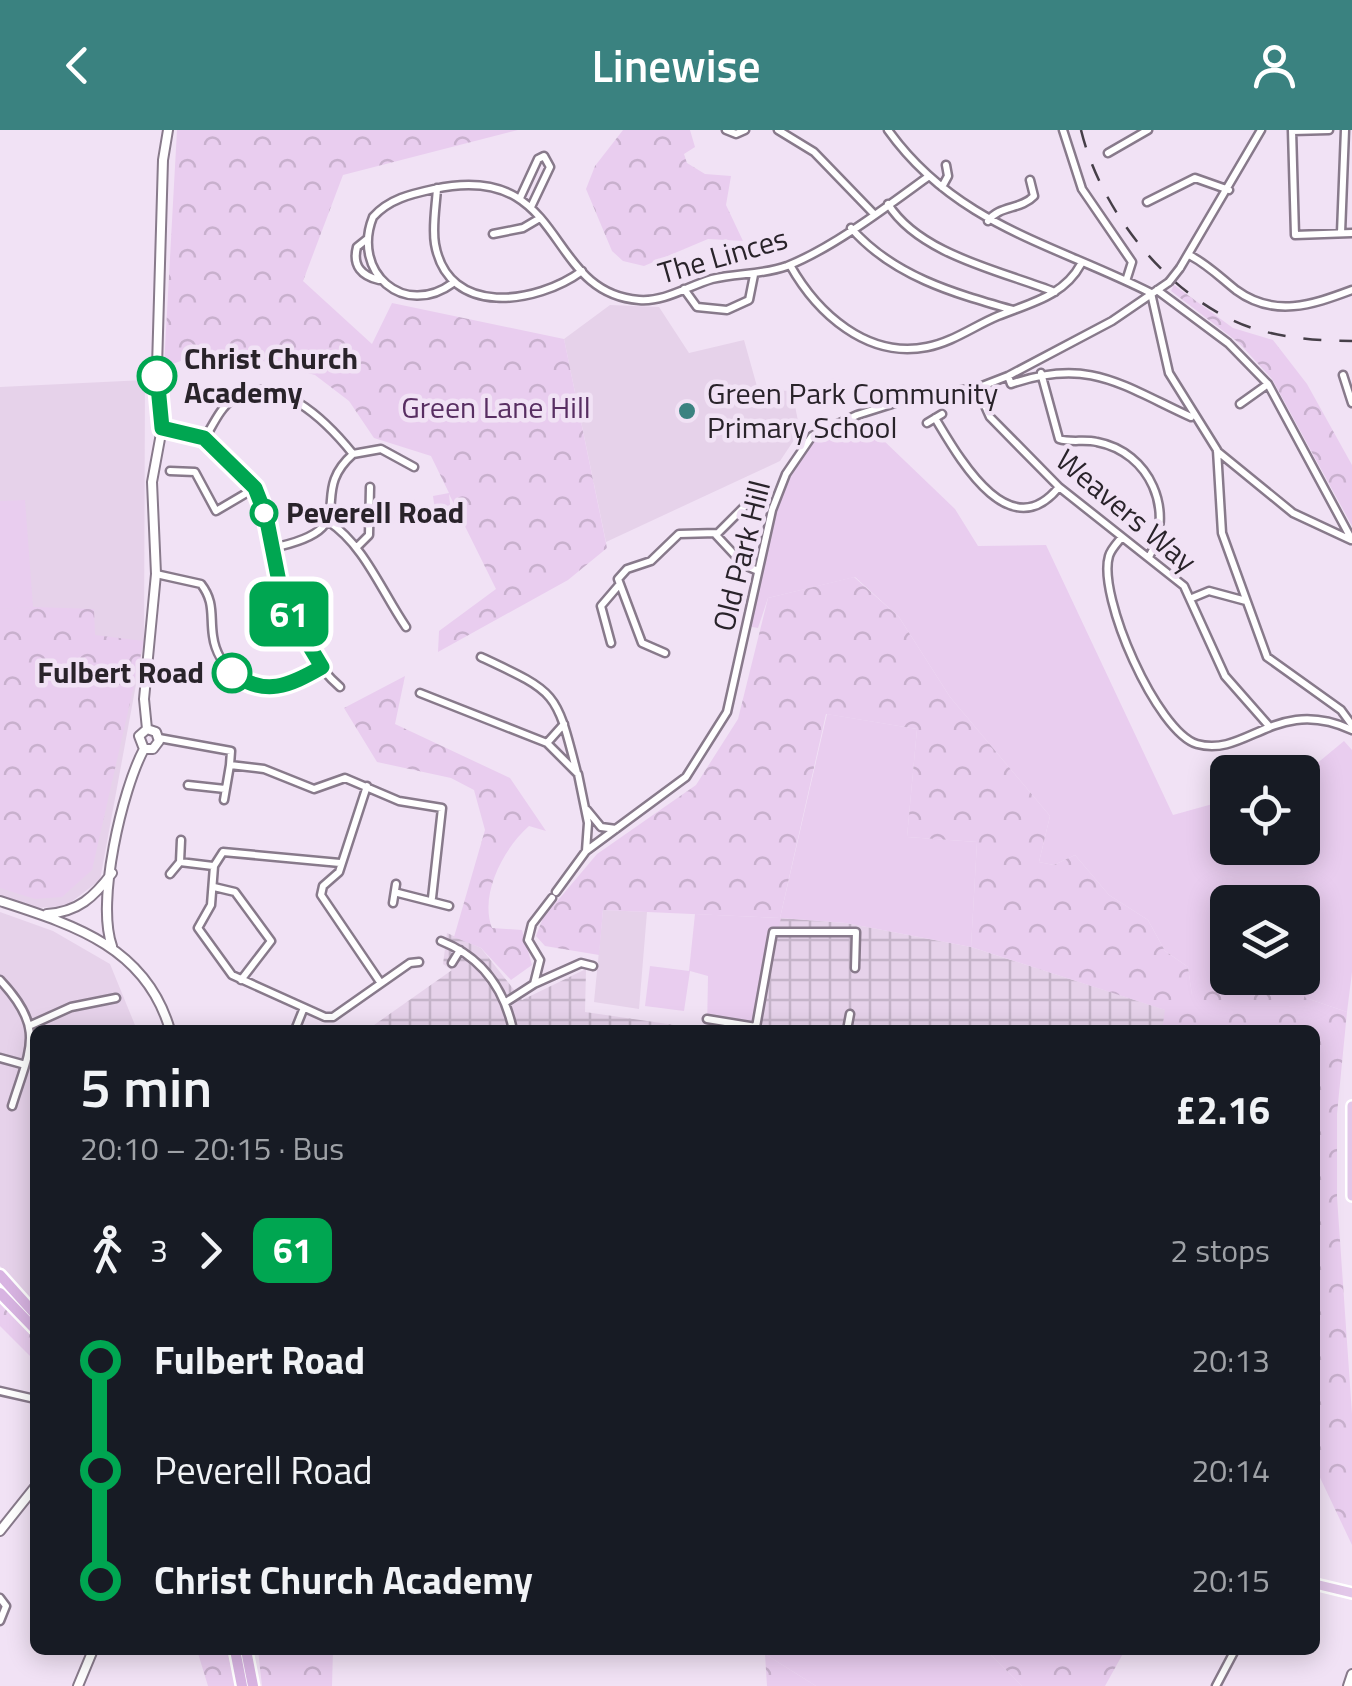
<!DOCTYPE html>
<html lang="en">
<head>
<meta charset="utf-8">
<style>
	:root { --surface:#171b24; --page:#242831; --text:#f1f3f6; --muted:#9ea1a6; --accent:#3a8280 }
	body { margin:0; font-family:"Titillium Web",sans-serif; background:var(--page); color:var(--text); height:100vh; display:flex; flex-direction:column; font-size:38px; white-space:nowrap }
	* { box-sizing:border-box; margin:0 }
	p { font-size:32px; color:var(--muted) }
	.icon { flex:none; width:55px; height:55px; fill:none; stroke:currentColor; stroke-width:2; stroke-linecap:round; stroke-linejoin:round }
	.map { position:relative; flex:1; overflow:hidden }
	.details { position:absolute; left:30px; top:895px; width:1290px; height:630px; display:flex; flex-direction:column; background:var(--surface); border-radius:15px; box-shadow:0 5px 25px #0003 }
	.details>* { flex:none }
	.badge { padding:0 20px; border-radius:15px; font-size:35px; line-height:65px }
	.controls { position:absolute; left:1210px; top:625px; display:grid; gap:20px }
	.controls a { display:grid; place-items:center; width:110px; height:110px; border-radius:15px; background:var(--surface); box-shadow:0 5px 25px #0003; font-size:50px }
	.map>.badge { position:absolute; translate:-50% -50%; box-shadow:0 0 0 5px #fff }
	.legs { display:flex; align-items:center; gap:15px; height:110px; padding:0 50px; font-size:32px }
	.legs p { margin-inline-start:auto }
	.head { display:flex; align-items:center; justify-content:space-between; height:170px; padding:0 50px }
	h1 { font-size:55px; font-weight:600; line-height:75px }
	ul { padding:0 50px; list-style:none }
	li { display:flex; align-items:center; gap:35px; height:110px; font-size:38px }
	li i { display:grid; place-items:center; width:15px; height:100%; margin:0 12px; background:currentColor }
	li i::after { content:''; width:25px; height:25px; margin:-12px; border:8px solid; border-radius:50%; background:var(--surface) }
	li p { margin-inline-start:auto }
	li:first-child i { background:linear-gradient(#0000 50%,currentColor 0) }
	li:last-child i { background:linear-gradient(currentColor 50%,#0000 0) }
	header { display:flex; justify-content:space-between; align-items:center; height:130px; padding:0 50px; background:var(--accent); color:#fff; font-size:45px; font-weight:600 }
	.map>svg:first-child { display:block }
	.built { fill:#e6d2ea }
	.industrial { fill:url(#industrial-grid) }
	.green { fill:#e9cdef }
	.forest { fill:url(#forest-crowns) }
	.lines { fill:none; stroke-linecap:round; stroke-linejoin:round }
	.minor-casing { stroke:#887a8b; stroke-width:11 }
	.tertiary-casing { stroke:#887a8b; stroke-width:12 }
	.primary-casing { stroke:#fff; stroke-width:14 }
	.trunk-casing { stroke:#fff; stroke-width:15 }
	.minor { stroke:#fff; stroke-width:6 }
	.tertiary { stroke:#fff; stroke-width:8 }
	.primary { stroke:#e2c7e9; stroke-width:9 }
	.trunk { stroke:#d8b4e2; stroke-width:10 }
	.rail { stroke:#463f48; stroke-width:2.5; stroke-dasharray:18 18; stroke-linecap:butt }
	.minor-bridge-casing { stroke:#887a8b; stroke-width:11; stroke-linecap:butt }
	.minor-bridge { stroke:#fff; stroke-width:6 }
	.line-1-casing { stroke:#fff; stroke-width:22 }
	.line-1 { stroke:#00a651; stroke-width:15 }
	.stop-1-dot { fill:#fff; stroke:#00a651; stroke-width:5 }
	.poi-dot { fill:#3a8280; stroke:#f1e2f5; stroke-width:4 }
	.labels { text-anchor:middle; stroke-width:9; stroke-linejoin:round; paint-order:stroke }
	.street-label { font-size:30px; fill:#29232a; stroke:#f1e2f5 }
	.stop-label { font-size:30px; font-weight:bold; fill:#29232a; stroke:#f1e2f5; text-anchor:start }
	.poi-label { font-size:30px; fill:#29232a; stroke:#f1e2f5; text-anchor:start }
	.park-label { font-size:30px; fill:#582e62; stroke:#f1e2f5 }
</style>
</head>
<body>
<header><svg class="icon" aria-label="back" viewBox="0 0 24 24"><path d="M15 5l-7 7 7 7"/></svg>Linewise<svg class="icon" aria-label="person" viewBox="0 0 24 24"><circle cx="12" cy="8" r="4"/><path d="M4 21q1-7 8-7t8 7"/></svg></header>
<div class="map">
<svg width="1352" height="1556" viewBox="0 0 1352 1556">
	<defs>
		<pattern id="industrial-grid" width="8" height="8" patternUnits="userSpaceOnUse" patternTransform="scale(2.5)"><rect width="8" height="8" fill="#e6d2ea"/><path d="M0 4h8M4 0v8" fill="none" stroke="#c5b4c9"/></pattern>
		<pattern id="forest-crowns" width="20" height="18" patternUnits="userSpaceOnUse" patternTransform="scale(2.5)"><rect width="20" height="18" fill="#e9cdef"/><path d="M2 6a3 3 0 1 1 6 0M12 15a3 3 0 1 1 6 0" fill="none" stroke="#c8b0cd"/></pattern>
	</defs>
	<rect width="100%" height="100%" fill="#f1e2f5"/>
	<!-- built -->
	<path class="built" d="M610,175L659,177L689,223L744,210L758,260L792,261L800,301L780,331L606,412L564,209Z
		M145,250L144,511L100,750L66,776L37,778L0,767V257Z
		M603,780L647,782L639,879L594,872Z
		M0,782L53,801L110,834L137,900H35V1175L0,1136Z"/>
	<!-- industrial -->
	<path class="industrial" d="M780,788L846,793L971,817L1166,880L1162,900H755Z
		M447,803L481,818L522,870L586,839L585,882L709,900H367L452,840L443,834Z"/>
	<!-- green -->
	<path class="green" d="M857,285L955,379L978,416L1046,415L1173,685L1227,670L1228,718H1302L1303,645L1344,611L1352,620V842L1347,882L1306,868L1290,848H1302V772H1228V848H1252L1234,858L1192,866L1188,837L1165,821L1148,790L1109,765L1075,725L1054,735L1039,732L1050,686L950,567L899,487L855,447L768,468L758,498L747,496C758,443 769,339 814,305C826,297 843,291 857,285Z
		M25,370L33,477L0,479V371Z
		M827,584L917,599L907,707L977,712L971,817L846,793L781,788L755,900H707L708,846L690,841L684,881L645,876L650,836L689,841L695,784L780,788Z
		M767,1520H986L1022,1556H816L765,1524Z"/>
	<!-- forest -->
	<path class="forest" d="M177,0H518L343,45L303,151L372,214L392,173L564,209L607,418L568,450L438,522L439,501L496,459L449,364L452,392L437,395L433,366L449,363L431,326L374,308L349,271L315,245L234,223H203L164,237Z
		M623,0H690L695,17L684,24L687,33L705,44L731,46L726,75L743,111L708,109L644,136L623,131L612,121L586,59L595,36Z
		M1174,155L1233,198L1273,210L1307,254L1352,335V396L1272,249L1239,213L1171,161Z
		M854,447L899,487L950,567L1050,686L1039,732L1054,735L1075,725L1109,765L1148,790L1165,821L1188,837L1192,865C1226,857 1255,847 1290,848L1306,868L1347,882L1337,984V1067L1352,1284V1415L1315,1337V900H1162L1165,880L971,817L977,712L907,707L917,599L826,584L780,788L603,780L599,825L545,816L536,806L543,788L597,724L696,655L738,589L768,468Z
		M33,477L94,479L95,505L144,511L92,740L62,767L35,769L0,758V479Z
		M405,546L395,594L510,648L546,701L529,696C504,718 479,764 492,798L522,800L532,835L511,850L481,818L454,807L485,700L474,660L451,648L377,632L344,578Z
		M0,1170L35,1205V1231L0,1196Z
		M197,1520H227L236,1556H208Z
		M258,1520H333L332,1556H262Z
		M986,1520H1125L1105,1556H1022Z
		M765,1524L816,1556H767Z"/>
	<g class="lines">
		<defs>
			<path id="minor" d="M726,0L736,4L745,0
				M778,0L814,22L873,83
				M888,0C956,95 1054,114 1151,163
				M1063,0L1082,59L1132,132L1126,151
				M1292,0L1295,105L1352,103
				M1292,1L1329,0
				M1108,23L1148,0
				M942,57L948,46L946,35
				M437,58C436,76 432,97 435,114C448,188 537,174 582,141
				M520,68L538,29L544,26L550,37L531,77
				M1147,72L1195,48L1229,60
				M888,74C920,125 1002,141 1055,162
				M988,91C999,75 1021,80 1034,66L1030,50
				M851,98C893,146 953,163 1013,180
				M1341,103L1345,0
				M493,104L523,98L540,88
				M367,109L357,117C352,136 362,146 379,150
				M1191,126C1208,135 1221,148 1236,160C1274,188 1312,175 1352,160
				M790,135C817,183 867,229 927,217C953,212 974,196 998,186C1030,173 1064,166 1081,134
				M1180,138L1261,0
				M453,153C404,189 351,142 373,87C389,69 411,64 434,59C568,30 543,163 639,170C665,172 688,156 712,149C737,143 762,145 787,136C833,118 889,75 929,46
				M684,159L697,177L727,180L749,170L754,145
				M1157,160L1228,213L1268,254L1352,410
				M1151,163L1169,243L1217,320L1222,403L1267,527L1341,580L1352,595
				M1041,243L1059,309C1071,313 1084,309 1097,312C1150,322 1176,382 1149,427
				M1343,245L1352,273
				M1008,246L1011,254C1089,227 1121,255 1191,287
				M977,258L990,287L1059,357L1184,456L1225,546L1269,596
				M1240,274L1268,254
				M935,288C958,326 1009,419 1059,357
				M927,293L942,284
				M162,298C188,299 206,306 225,324C276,372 262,414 284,473C294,502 317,537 340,557
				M205,308C213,295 220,278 233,269C276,239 328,293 353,324
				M1217,321L1293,383L1351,410
				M170,341L195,342L216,381L255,358
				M746,375L716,405L744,435L758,441
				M329,392C364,415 382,462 406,497
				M1122,407C1118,412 1111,419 1109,426C1097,466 1157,602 1197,614C1247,628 1276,565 1352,600
				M358,416L369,405L370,357
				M272,418C368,398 304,367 353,324L381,319L414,337
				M156,444L201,454C215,472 210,486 213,506C217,537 248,564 280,558C295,555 308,545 322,537
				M1192,468L1209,461L1246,471
				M611,513L601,476L619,455
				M665,523L642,513L618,449L627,439L651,431L679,404L717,403
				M481,527C558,563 556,561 577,643
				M420,563L547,613L578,644L588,693L586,721
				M159,608L231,621L230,635L264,639L314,659L345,648L399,671L442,678L432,768
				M547,613L564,594
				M188,655L225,659
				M367,656L339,742L323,756L321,765L380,852
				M224,670L230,635
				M587,680L601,697L616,699
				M180,732L213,736
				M340,733L223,722L214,736L211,775L198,798L232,845L325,887H333L410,833L419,832
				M170,744L180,732L181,710
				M214,757L235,762L271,811L241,850
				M556,762L586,721L686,647L727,582L772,380L786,344L812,306L857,285L914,267L977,258L1008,246L1112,191L1169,152
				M398,763L449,776
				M393,773L396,754
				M441,811C482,827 504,858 513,900
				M452,833L460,820
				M0,850C46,899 30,918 12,976
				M534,854L581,833L593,836
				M506,872L534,854L540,830L528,810L532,794L552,768
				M707,889L756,897L773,802H856L855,838
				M31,895L71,877L116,868
				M295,900L303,880
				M847,900L850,884
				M0,928L22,934
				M0,1261L35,1269
				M0,1468L6,1476L0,1491
				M1216,1556L1235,1520"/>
			<path id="tertiary" d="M144,619H153L159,611L156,602L147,599
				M0,771C74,795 146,817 170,900
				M47,784C78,782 94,767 112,743
				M112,816C96,772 122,660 144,619L139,606L147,599L144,569L156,444L152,352L162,298L157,237L163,30L168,0
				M0,1401L35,1357
				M78,1556L93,1520
				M1348,1556L1352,1544"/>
			<path id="primary" d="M1352,976V1066
				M1315,1454L1352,1463"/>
			<path id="trunk" d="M0,1145L35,1184
				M0,1163L35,1199
				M235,1520L242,1556
				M246,1520L253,1556"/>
		</defs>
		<!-- minor casing -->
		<use href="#minor" class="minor-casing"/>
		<!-- tertiary casing -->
		<use href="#tertiary" class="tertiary-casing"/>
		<!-- primary casing -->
		<use href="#primary" class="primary-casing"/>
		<!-- trunk casing -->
		<use href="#trunk" class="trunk-casing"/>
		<!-- minor -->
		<use href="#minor" class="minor"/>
		<!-- tertiary -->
		<use href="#tertiary" class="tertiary"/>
		<!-- primary -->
		<use href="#primary" class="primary"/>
		<!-- trunk -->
		<use href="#trunk" class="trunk"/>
		<!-- rail -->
		<path class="rail" d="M1081,0C1101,82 1170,170 1252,198C1284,208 1319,211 1352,211"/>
		<defs>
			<path id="minor-bridge" d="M1169,152L1180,138"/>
		</defs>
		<!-- minor-bridge casing -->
		<use href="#minor-bridge" class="minor-bridge-casing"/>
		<!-- minor-bridge -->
		<use href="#minor-bridge" class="minor-bridge"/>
	</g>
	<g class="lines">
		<defs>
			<path id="line-1" d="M157,246L162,298L204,308L255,358L266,386L283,472L322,537C289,556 265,567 232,543"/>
		</defs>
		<!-- line-1 casing -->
		<use href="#line-1" class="line-1-casing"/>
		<!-- line-1 -->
		<use href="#line-1" class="line-1"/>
	</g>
	<!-- markers -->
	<g class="stop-1-dot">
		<circle cx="157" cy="246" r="18"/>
		<circle cx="264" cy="383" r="12"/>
		<circle cx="232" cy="543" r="18"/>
	</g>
	<circle class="poi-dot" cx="687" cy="281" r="10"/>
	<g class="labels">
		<!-- street labels -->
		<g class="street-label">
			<text transform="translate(723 126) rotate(-16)" y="10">The Linces</text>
			<text transform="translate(1126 381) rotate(40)" y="10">Weavers Way</text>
			<text transform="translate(742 426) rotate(-76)" y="10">Old Park Hill</text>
		</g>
		<!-- stop labels -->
		<g class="stop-label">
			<text x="184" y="239">Christ Church<tspan x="184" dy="34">Academy</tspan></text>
			<text x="286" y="393">Peverell Road</text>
			<text x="204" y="553" text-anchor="end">Fulbert Road</text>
		</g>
		<!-- poi labels -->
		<g class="poi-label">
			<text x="707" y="274">Green Park Community<tspan x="707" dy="34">Primary School</tspan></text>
		</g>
		<!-- park labels -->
		<g class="park-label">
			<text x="496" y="288">Green Lane Hill</text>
		</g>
	</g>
</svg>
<div class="controls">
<a><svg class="icon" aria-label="locate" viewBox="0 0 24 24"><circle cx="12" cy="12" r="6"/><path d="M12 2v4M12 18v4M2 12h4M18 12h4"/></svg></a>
<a><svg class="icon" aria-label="layers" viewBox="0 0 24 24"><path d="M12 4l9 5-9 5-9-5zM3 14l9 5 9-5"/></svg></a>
</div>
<b class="badge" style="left:289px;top:484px;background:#00a651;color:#fff">61</b>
<section class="details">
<div class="head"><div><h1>5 min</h1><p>20:10 – 20:15 · Bus</p></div><b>£2.16</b></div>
<div class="legs"><svg class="icon" aria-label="walk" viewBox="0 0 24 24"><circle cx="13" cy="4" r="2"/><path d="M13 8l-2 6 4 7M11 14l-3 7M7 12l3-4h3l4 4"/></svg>3<svg class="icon" aria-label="forward" viewBox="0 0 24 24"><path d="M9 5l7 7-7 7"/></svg><b class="badge" style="background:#00a651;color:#fff">61</b><p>2 stops</p></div>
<ul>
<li><i style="color:#00a651"></i><b>Fulbert Road</b><p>20:13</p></li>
<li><i style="color:#00a651"></i><span>Peverell Road</span><p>20:14</p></li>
<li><i style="color:#00a651"></i><b>Christ Church Academy</b><p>20:15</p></li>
</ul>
</section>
</div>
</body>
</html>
